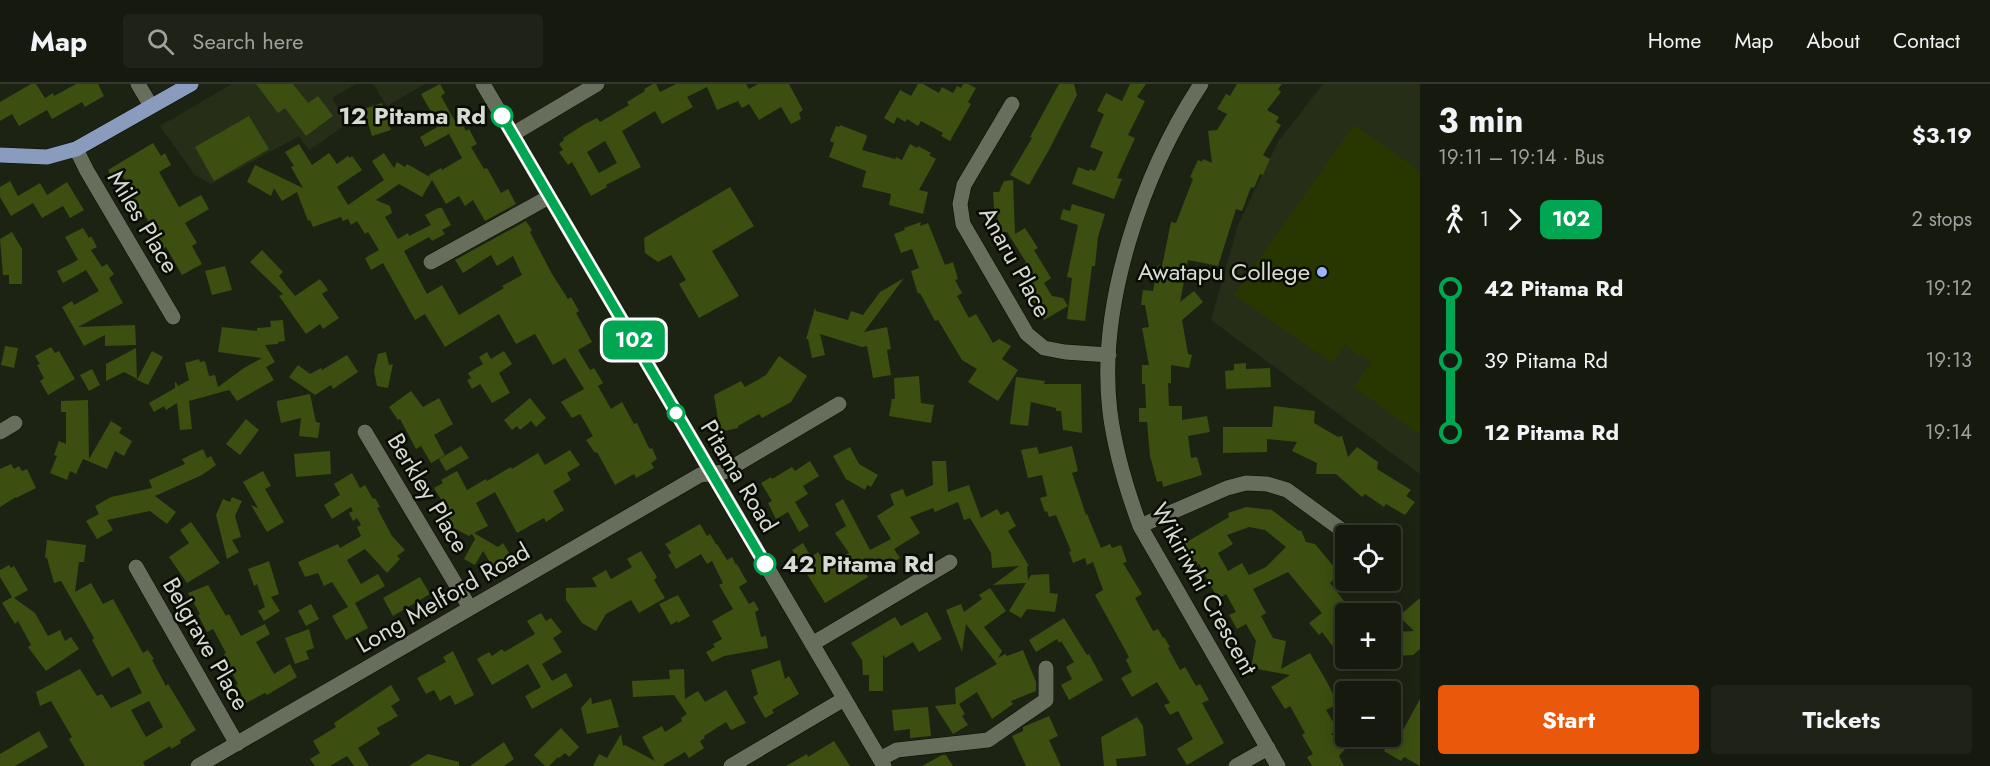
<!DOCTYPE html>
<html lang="en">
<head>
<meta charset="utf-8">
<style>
	:root { --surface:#161a0e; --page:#1f2317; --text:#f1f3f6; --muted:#9ea19e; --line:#35382e; --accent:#ea580c }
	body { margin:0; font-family:Jost,sans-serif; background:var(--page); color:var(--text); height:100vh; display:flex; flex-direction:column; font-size:22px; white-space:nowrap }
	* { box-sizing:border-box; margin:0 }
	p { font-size:20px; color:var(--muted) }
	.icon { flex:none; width:33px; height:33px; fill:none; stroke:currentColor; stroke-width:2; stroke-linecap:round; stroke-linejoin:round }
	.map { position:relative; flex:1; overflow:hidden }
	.drawer { display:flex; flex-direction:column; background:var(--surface); width:570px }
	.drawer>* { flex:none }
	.badge { padding:0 12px; border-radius:9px; font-size:21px; line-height:39px }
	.buttons { position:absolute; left:1335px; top:441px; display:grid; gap:12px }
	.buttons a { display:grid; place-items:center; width:66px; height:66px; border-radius:6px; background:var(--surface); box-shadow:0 3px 15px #0003,0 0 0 2px var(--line); font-size:30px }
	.map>.badge { position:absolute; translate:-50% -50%; box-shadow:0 0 0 3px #fff }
	.legs { display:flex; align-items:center; gap:9px; height:66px; padding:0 18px; font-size:20px }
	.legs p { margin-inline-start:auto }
	.headline { display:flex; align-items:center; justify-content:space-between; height:102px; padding:0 18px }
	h1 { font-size:33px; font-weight:700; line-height:45px }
	.cta { display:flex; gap:12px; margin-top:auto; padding:12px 18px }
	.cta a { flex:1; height:69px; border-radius:6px; background:var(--accent); color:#fff; font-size:24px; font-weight:700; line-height:69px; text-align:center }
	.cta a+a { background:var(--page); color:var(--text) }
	ul { padding:0 18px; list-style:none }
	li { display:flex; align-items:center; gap:21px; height:72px; font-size:22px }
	li i { display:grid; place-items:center; width:9px; height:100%; margin:0 8px; background:currentColor }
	li i::after { content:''; width:15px; height:15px; margin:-8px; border:4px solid; border-radius:50%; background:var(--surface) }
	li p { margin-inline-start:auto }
	li:first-child i { background:linear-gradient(#0000 50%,currentColor 0) }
	li:last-child i { background:linear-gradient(currentColor 50%,#0000 0) }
	header { display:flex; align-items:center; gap:36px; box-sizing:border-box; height:84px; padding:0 30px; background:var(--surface); border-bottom:2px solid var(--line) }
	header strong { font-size:28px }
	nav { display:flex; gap:33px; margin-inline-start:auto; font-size:21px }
	.search { width:420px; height:54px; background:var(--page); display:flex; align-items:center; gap:15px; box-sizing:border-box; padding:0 21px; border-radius:6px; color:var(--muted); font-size:22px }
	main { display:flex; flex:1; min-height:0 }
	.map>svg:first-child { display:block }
	.built { fill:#272e18 }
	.green { fill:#283700 }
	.building { fill:#3c4e10; fill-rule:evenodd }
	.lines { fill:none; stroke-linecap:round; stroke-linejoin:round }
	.minor-casing { stroke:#080c01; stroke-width:16 }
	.major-casing { stroke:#080c01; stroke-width:16 }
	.minor { stroke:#676e5b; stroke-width:15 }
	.major { stroke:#8a9cbd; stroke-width:15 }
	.line-1-casing { stroke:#fff; stroke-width:14 }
	.line-1 { stroke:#00a651; stroke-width:9 }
	.stop-1-dot { fill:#fff; stroke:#00a651; stroke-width:3 }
	.poi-dot { fill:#9ab5fd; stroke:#090b05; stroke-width:2 }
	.labels { text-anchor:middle; stroke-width:5; stroke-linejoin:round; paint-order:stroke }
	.stop-label { font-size:24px; font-weight:bold; fill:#d6dad0; stroke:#090b05; text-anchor:end }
	.street-label { font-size:24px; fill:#d6dad0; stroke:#090b05 }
	.poi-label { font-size:24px; fill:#d6dad0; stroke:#090b05; text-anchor:end }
</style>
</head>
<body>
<header>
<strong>Map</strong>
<div class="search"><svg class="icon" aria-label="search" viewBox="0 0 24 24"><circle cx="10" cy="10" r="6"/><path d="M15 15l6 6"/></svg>Search here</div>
<nav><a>Home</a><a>Map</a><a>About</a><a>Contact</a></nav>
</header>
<main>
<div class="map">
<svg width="1420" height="682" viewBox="0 0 1420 682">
	<rect width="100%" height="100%" fill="#1d2313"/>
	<!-- built -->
	<path class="built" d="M232,0H356L332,14L347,40L309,66L299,52L211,100L195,91L160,42Z
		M373,0H425L387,22Z
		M1323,0H1420V390L1211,236L1238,141L1278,58Z"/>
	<!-- green -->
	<path class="green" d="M1354,41L1420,87V351L1354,303L1371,278L1355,269L1345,260L1332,279L1234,211Z"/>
	<!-- building -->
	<path class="building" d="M31,0H36L45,14L53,9L54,12L76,0H98L104,12L85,23L82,18L52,35L47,26L19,42L12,30L0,37V18Z
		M256,0H293L308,19L318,12L333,32L306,52L285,24L278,29Z
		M440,0L445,9L441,12L456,39L461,37L466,47L469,45L477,60L471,63L484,85L487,84L501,109L508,105L516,120L485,137L473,116L465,122L459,112L446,120L432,96L422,113L399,100L376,116L390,122L392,129L385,133L398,155L408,149L409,152L431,141L425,131L438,124H442L451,141L442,146L445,150L432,157L429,153L404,167L427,210L442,201L459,231L504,204L502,202L522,191L513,172L497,182L491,171L463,189L455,176L526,137L532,146L530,148L552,190L568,215L571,213L579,227L576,229L592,258L578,266L590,286L594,284L603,299L598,302L611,325L622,318L634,340L637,339L648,362L650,365L652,364L657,375L651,379L654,384L636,394L634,390L615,401L597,368L595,369L586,356L593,352L580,330L572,334L561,318L584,305L565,274L553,281L535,250L516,260L499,230L445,263L425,230L415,236L383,179L371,186L365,174L379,166L368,148L365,150L357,137L351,141L348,135L343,137L341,133L313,143L310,136L308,137L297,108L282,117L274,104L271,112L247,98L255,81L303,104L291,83L294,82L285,68L299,60L312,81L329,69L337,80L348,72L350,74L352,72L362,86L337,103L348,121L384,96L372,77L384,69L394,84L397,78L405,83L407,80L430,93L429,91L441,84L442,86L462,74L449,50L425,63L420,53L439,42L435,36L445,30L434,33L421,10Z
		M653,0H656L660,8L676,0H746L749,5L758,0H789L803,26L799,29L801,35L791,40L781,23L759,36L749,20L742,24L738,17L717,26L707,3L687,13L693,23L662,40L655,27L622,47L641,83L606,101L607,103L591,112L572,78L568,81L559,68L563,66L559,60L564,56L563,54L585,40L597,34L600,38L629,21L627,18L645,7L644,5ZM605,57L617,79L599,89L587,68Z
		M918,0H923L939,9L942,3L953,9L957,2L961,4L963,0H968L976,4L968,18L971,20L950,57L941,52L943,49L921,37L918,42L907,35L905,38L897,33L894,40L884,34L900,6L911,12Z
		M1059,0H1074L1077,11L1050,64L1029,101L1010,91L1032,54L1030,53Z
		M1130,0H1146L1137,13L1145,17L1128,51L1135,54L1117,94L1122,95L1114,115L1072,100L1078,83L1089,87L1090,85L1095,87L1103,68L1090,63L1104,30L1097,27L1106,9L1122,17Z
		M1237,0H1282L1278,5L1281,8L1267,26L1279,33L1276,38L1281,41L1263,71L1270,75L1263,91L1260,90L1254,104L1251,103L1242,127L1236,125L1218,182L1188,176L1180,218L1194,207L1203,218L1182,236L1188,270L1192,271L1189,284L1171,281V299H1168L1169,322H1182V336L1207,332L1210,348L1188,352L1191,374L1197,373L1202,391L1163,403L1162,397L1157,398L1150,372L1147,338H1139V324H1146L1145,300H1142V281H1149L1142,244L1149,243L1145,221H1141L1143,206L1153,207L1158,181L1162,182L1171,138L1176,139L1193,95L1190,93L1198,76L1202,78L1203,75L1212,79L1208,47L1217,46L1227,30L1217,25L1226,10L1230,12Z
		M382,19L391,46L372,52L364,25Z
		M249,32L269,65L214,97L195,63Z
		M840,41L866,51L867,53L862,66L895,75L896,73L902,76L910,60L917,64L918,62L931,69L929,71L936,75L919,106L928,108L923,130L889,121L891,110L862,103L866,87L829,73L834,59L830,57L836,42L839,43Z
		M153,59L161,72L165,69L171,81L159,88L179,123L201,111L209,125L185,139L197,159L192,162L202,180L182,191L166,163L159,166L152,153L156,151L143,128L138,131L129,115L134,112L122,91L113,96L108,86Z
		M1013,96L1015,150L1025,144L1038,164L1034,166L1051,194L1044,199L1052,212L1063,214L1068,222L1044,236L1029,211L1032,209L1018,186L1026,178L1007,148H998L997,125H994L993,108H999L1004,97Z
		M10,97L18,112L40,99L47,111L67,98L84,126L70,134L63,122L42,134L33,119L11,132L0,113V103Z
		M730,103L754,142L712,167L739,212L699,234L679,200L686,196L671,171L658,178L645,169L644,154Z
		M1072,120L1105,130L1098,153L1095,182H1092L1085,237L1067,235L1072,194L1067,193L1078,141L1060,135L1063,125L1070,127Z
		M921,138L920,142L928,139L945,181L953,178L958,195L955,196L962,209L957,212L969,234L976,230L993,259L999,255L1011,262L1002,275L1018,286L998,317L968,298L977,285L962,276L938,236L935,237L920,209L918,210L911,187L919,184L912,165L901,169L894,150L905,146L904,144Z
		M83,144L89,154L91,152L97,163L91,166L102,183L107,180L114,190L109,194L123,219L78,243L135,241L136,261L105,262V251L84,262L62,223L72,217L74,221L99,207L86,186L63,199L57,187L78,176L65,153Z
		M12,148L22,165V200H9V191H3L0,155Z
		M262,166L283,188L279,192L295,212L320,195L328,206L322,210L339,234L323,245L320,240L306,250L279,212L283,210L250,178Z
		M225,182L232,206L212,211L205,187Z
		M904,194L864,248L887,243L891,265L887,266L891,291L873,294L867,262L862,263L820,250L825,271L812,274L808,255H806L815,224L816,227L848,236L851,227L863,231L880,208Z
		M283,236L285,257L278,258V260L265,261L275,278L266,283L274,296L237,317L229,306L189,317L192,345L180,346L177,319L166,326L164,322L154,328L149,319L175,304V298H176L178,302L189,296L185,279L199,275L200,278L205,277L209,292L215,291L218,303L244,284L262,274L218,268L222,243L257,247V244L271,243L270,237Z
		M5,262L18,264L14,284L1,281Z
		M51,263L55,269L59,267L75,295L48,311L40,297L44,294L37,281L40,280L35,272Z
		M136,264L137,295L124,288L106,297V280Z
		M152,267L163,273L148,301L137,296Z
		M504,267L512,280L499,289L510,309L492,319L480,300L472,305L467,296L471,294L468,289L483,280L479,273L487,268L491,275Z
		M386,268L389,281L393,280L388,304L377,302L374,287L378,270Z
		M347,271L358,288L333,305L331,301L315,311L289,293L298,281L310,290L321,284L322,286Z
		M779,272L807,292L791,318L762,334L759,330L738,342V344L720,348L714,311L741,297L745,303L766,291Z
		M1246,279V285L1270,284L1271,303L1226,305L1225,287L1234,286V280Z
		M92,285L100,301L89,307L80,291Z
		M919,292L921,319L934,321L931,339L889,332L892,315H895L894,294Z
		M1016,293L1045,297L1044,300H1081L1082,349L1063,346L1061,327H1056V324L1031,318L1028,342L1010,340Z
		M411,307L423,323L439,314L453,340L434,351L445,371L431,379L421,362L416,365L400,335L398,336L389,323Z
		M310,310L316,338L320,339L318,354L299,352L301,334L281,339L277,321V317Z
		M530,314L546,334L536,343L531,337L520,346L517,342L512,346L504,336Z
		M88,316L89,375L111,337L122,344L119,349L132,357L124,372L115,367L107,385L83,375L76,390L70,387L67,396L50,389L57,372L54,371L59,357L66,360V328H61V317Z
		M1274,322L1315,327L1314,339L1338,353L1342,352L1348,373L1357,363L1378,378L1377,385L1411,406L1406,412L1415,418L1405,431L1386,420L1384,423L1365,410L1362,413L1336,390H1316L1317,379L1292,367L1297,358L1267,355V368L1223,369V343H1272Z
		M246,335L259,346L240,371L226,360Z
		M461,362L469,374L446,387L439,375Z
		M1072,362L1078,387L1072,389L1086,431L1087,430L1101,464L1110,460L1112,464L1121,461L1127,478L1123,479L1142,510L1135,514L1153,547L1158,545L1163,554L1164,553L1170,563L1168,564L1180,586L1185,583L1196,602L1200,600L1209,616L1202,619L1224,659L1187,681L1177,665L1193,655L1178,627L1170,631L1164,621L1170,619L1157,598L1132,613L1121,594L1132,588L1126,576L1129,573L1095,511L1103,506L1093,478L1087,481L1085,474L1073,479L1069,468L1071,467L1056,431L1049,433L1047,427L1045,428L1040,414L1047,412L1042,391L1028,394L1021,366L1037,363L1039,370Z
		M850,363L859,380L878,391L871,403L867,401L865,406L846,395L833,372Z
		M203,365L207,374L211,372L216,381L202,391L155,412L176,428L167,440L150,427L107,436L113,446L97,455L86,437L99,430L95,422L111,413L152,404L149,396L185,380L182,375Z
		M570,366L580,381L567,389L571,396L553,407L564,426L546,438L544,434L517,449L495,408L476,419L488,442L474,449L498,463L503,459L511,472L493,483L483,467L475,481L464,475L475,455L472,450L469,452L442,438L448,427L434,404L443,399L441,396L457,387L467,406L486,395L487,397L511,383L512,385L538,369L545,381Z
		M330,367L331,390L296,393L294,370Z
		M810,377L819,392L803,402L808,410L795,418L809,442L799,448L788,428L776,435L768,419L772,417L761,399L771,393L772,395L792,383L795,387Z
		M932,377H946L948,408L969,401L981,434L997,425L1001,431L1008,427L1016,442L1008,447L1029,482H1027L1028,496L1031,491L1049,490L1050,509L1058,510L1055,528L1027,525L1021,534L1009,527L1026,499L993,501L1019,482L992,484L991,469L970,434L964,436L958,418L935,428L933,424L910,433L920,449L894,465L900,474L890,480L887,475L865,487L868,493L825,519L792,466L803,459L811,473L818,468L827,482L849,469L835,449L846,442L835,420L843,415L870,466L891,455L877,432L894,421L890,410L903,405L906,413L933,401Z
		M11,380L14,385L19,382L22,387L27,385L36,404L16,414V413L0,423V385Z
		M263,387L271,402L265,405L284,438L267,448L251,421L258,424L243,398Z
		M352,389L360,404L365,401L373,415L375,414L380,423L377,424L392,452L405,466L397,472L400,475L387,489L365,465L347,476L361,500L378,490L385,502L348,523L332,498L324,502L318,489L305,493L298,478L338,460L340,464L361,452L357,443L361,441L357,434L353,437L349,429L353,427L351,423L332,435L324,421L340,411L334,400Z
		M232,413L242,417L235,432L241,453L232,456L239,468L227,475L216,431L223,415L230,418Z
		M1246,423L1272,426L1299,447L1301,446L1306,458L1315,460L1340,490L1330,499L1354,530H1346V540L1338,546L1346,556V561L1337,568L1322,548L1319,551L1309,539L1322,529L1288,488L1253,505L1266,529L1261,532L1273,554L1286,557L1281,585L1310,569L1327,598L1338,620L1326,626L1338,646L1331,650L1347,663L1339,672L1344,682H1312L1307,673L1313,670L1302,651L1305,649L1290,622L1285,625L1271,603L1290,591L1251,584L1256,557L1246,540L1237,545L1229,531L1236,528L1226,510L1218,515L1199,480L1193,484L1180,462L1229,433L1228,429ZM1249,443L1265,446L1286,463L1266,483L1249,491L1242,479L1228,487L1218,469L1233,460L1227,451Z
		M191,438L220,479L187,499L169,473L189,459L180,446Z
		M700,440L707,452L710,450L716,460H717L727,476L732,473L736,481L737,480L747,498L739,503L749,520L754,517L759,526L755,528L761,553L766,552L768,564L724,572L712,578L706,568L715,563L713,560L722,555L712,537L733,525L719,501L723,499L712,477L707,480L701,470L676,485L668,471L671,469L665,460Z
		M47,456L86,461L84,478H79L75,508L91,499L103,520L113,515L143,569L148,566L154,575L152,576L166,602L168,600L196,646L180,656L181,659L171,665L170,662L143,678L145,682H85L69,655L72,653L51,617L40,622L36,608L80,585L97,612L102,610L111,624L142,609L129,583L112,593L92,556L94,554L61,497L54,499L47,474H45ZM149,617L163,643L146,653L131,626Z
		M641,467L657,493L654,496L665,514L639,529L631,516L606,530L596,547L582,539L566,516V504L597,503L592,494L606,486L611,495L632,483L627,475Z
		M269,477L279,510L271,513L280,527L264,537L258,527L265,523L257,500L254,502L248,485Z
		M9,481L11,484L14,482L28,506L14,514L35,529L48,552L60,546L65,557L71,553L79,565L46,587L28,563L31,561L18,537L15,540L2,519L12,513L0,493V486Z
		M420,493L430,510L393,532L383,514Z
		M208,501L226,532L229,530L241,552L265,540L270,550L256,558L274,590L290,580L297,593L267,611L265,609L246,619L236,601L238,600L227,580L229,579L224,570L226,569L213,545L207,548L198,531L200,530L188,509Z
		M990,504L1006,527L984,543L1002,567L998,574L1005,570L1007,572L1023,566L1036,598V607L1011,617L1013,620L992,635L977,608L959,620L965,630L962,632L968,641L953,650L935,622L956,620L955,604L997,580L966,540L962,568L946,526L961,520L964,528L982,515L979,511Z
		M678,511L690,532L678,539L677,537L671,541L659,520Z
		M1420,514V565L1413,571L1390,572V548L1414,547L1399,532Z
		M355,519L368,544L346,556L332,532Z
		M311,520L319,535L306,542L298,527Z
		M927,528L942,555L919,568L913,558L885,574L883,570V607H869V591H863L862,576L851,559L895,533L901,542Z
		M541,529L546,537L551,534L562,548L553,554L562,568L542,580L552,597L566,589L573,602L532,625L525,612L541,603L528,580L492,601L477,575L489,568L492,572L502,565L504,568L535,550L527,537Z
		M1064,534L1087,571L1089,570L1103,596L1069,616L1061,601L1072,595L1066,583L1074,578L1061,557L1059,559L1057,555L1036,568L1029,556Z
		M309,545L314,564L306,567L309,575L295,580L285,554Z
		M453,567L474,611L455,621L450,611L440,617L434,606L426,610L417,594L446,578L443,573Z
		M780,576L785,595L789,592L799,610L772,626L774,629L765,634L753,613L758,610L751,586Z
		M684,585L685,615L698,607L705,618L726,606L746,639L731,646L726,638L704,652L705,654L700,657L704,664L689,674L685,668L663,681L665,682H593L599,670L607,674L621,650L623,662L625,661L655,677L642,653L662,642L665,648L682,637L681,634L687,630L674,611L633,613L632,597L670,595L669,586Z
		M391,601L400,616L391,622L398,632L377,644L380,650L358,664L369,682H354L347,672L330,682H315L310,675L320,669L313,657L336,643L334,639Z
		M1390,601H1401L1402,618L1390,619Z
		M591,613L592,620L611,615L619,643L587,650L581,624Z
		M1420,615V682L1404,673L1401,677L1384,667L1403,636V646Z
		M928,623L931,652L910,654V645L894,647L892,626Z
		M1049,632L1058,652L1049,656L1061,682H1026L1012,652L1023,647V643Z
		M1137,633L1143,642L1146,672L1116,675L1117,682H1104L1101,653Z
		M561,644L579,663L569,673L565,669L559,674L558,673L549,682H545L534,671Z
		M39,647L48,663L15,682H0V670Z
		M834,657L850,682H786L807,670L808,673Z
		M504,658L514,675L504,682H470Z
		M428,670L459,678V682H409Z
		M942,671H946L953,682H922Z"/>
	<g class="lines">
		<defs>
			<path id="minor" d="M138,0L151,22
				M483,0L884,682
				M1201,0C1143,88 1097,221 1110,328C1115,367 1126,404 1140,442L1278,682
				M1012,20L964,101L960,120L963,140L1027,250L1044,264L1065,268L1109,271
				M513,50L597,0
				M76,65L87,87L173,233
				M431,178L549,113
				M0,348L15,339
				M365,348L470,524
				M1140,442L1227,404L1246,399L1267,400L1287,406L1350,452
				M136,483L237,660
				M812,560L950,478
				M880,675L897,666L988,656L1046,616V584
				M198,682L700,391L724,388L839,320
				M731,682L844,615
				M1236,682L1268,664"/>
			<path id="major" d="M0,71L47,73L76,65L191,0"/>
		</defs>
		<!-- minor casing -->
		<use href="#minor" class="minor-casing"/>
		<!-- major casing -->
		<use href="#major" class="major-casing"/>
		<!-- minor -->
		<use href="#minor" class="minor"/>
		<!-- major -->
		<use href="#major" class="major"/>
	</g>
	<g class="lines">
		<defs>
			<path id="line-1" d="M502,32L765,480"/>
		</defs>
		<!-- line-1 casing -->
		<use href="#line-1" class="line-1-casing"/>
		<!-- line-1 -->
		<use href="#line-1" class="line-1"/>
	</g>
	<!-- markers -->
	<g class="stop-1-dot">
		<circle cx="502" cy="32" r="10"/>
		<circle cx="676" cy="329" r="8"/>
		<circle cx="765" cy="480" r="10"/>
	</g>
	<circle class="poi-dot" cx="1322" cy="188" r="6"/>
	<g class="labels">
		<!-- stop labels -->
		<g class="stop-label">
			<text x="486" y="40">12 Pitama Rd</text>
			<text x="782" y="488" text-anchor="start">42 Pitama Rd</text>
		</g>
		<!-- street labels -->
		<g class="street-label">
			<text transform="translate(143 138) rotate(59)" y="8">Miles Place</text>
			<text transform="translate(1015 178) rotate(61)" y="8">Anaru Place</text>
			<text transform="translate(739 392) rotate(59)" y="8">Pitama Road</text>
			<text transform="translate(428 409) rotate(59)" y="8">Berkley Place</text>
			<text transform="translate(1204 505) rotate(61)" y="8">Wikiriwhi Crescent</text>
			<text transform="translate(443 514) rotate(-30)" y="8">Long Melford Road</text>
			<text transform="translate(206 560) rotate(60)" y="8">Belgrave Place</text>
		</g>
		<!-- poi labels -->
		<g class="poi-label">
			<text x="1310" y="196">Awatapu College</text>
		</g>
	</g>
</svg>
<div class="buttons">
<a><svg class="icon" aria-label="locate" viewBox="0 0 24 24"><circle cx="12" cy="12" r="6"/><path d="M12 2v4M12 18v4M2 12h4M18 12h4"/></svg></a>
<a>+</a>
<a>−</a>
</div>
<b class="badge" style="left:634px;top:256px;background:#00a651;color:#fff">102</b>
</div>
<section class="drawer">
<div class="headline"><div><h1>3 min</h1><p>19:11 – 19:14 · Bus</p></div><b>$3.19</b></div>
<div class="legs"><svg class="icon" aria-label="walk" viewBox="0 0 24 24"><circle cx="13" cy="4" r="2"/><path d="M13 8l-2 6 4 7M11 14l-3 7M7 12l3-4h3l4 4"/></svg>1<svg class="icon" aria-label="forward" viewBox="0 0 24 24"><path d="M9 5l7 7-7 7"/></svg><b class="badge" style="background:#00a651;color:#fff">102</b><p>2 stops</p></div>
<ul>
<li><i style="color:#00a651"></i><b>42 Pitama Rd</b><p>19:12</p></li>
<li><i style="color:#00a651"></i><span>39 Pitama Rd</span><p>19:13</p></li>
<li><i style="color:#00a651"></i><b>12 Pitama Rd</b><p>19:14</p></li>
</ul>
<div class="cta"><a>Start</a><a>Tickets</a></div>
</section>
</main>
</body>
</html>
